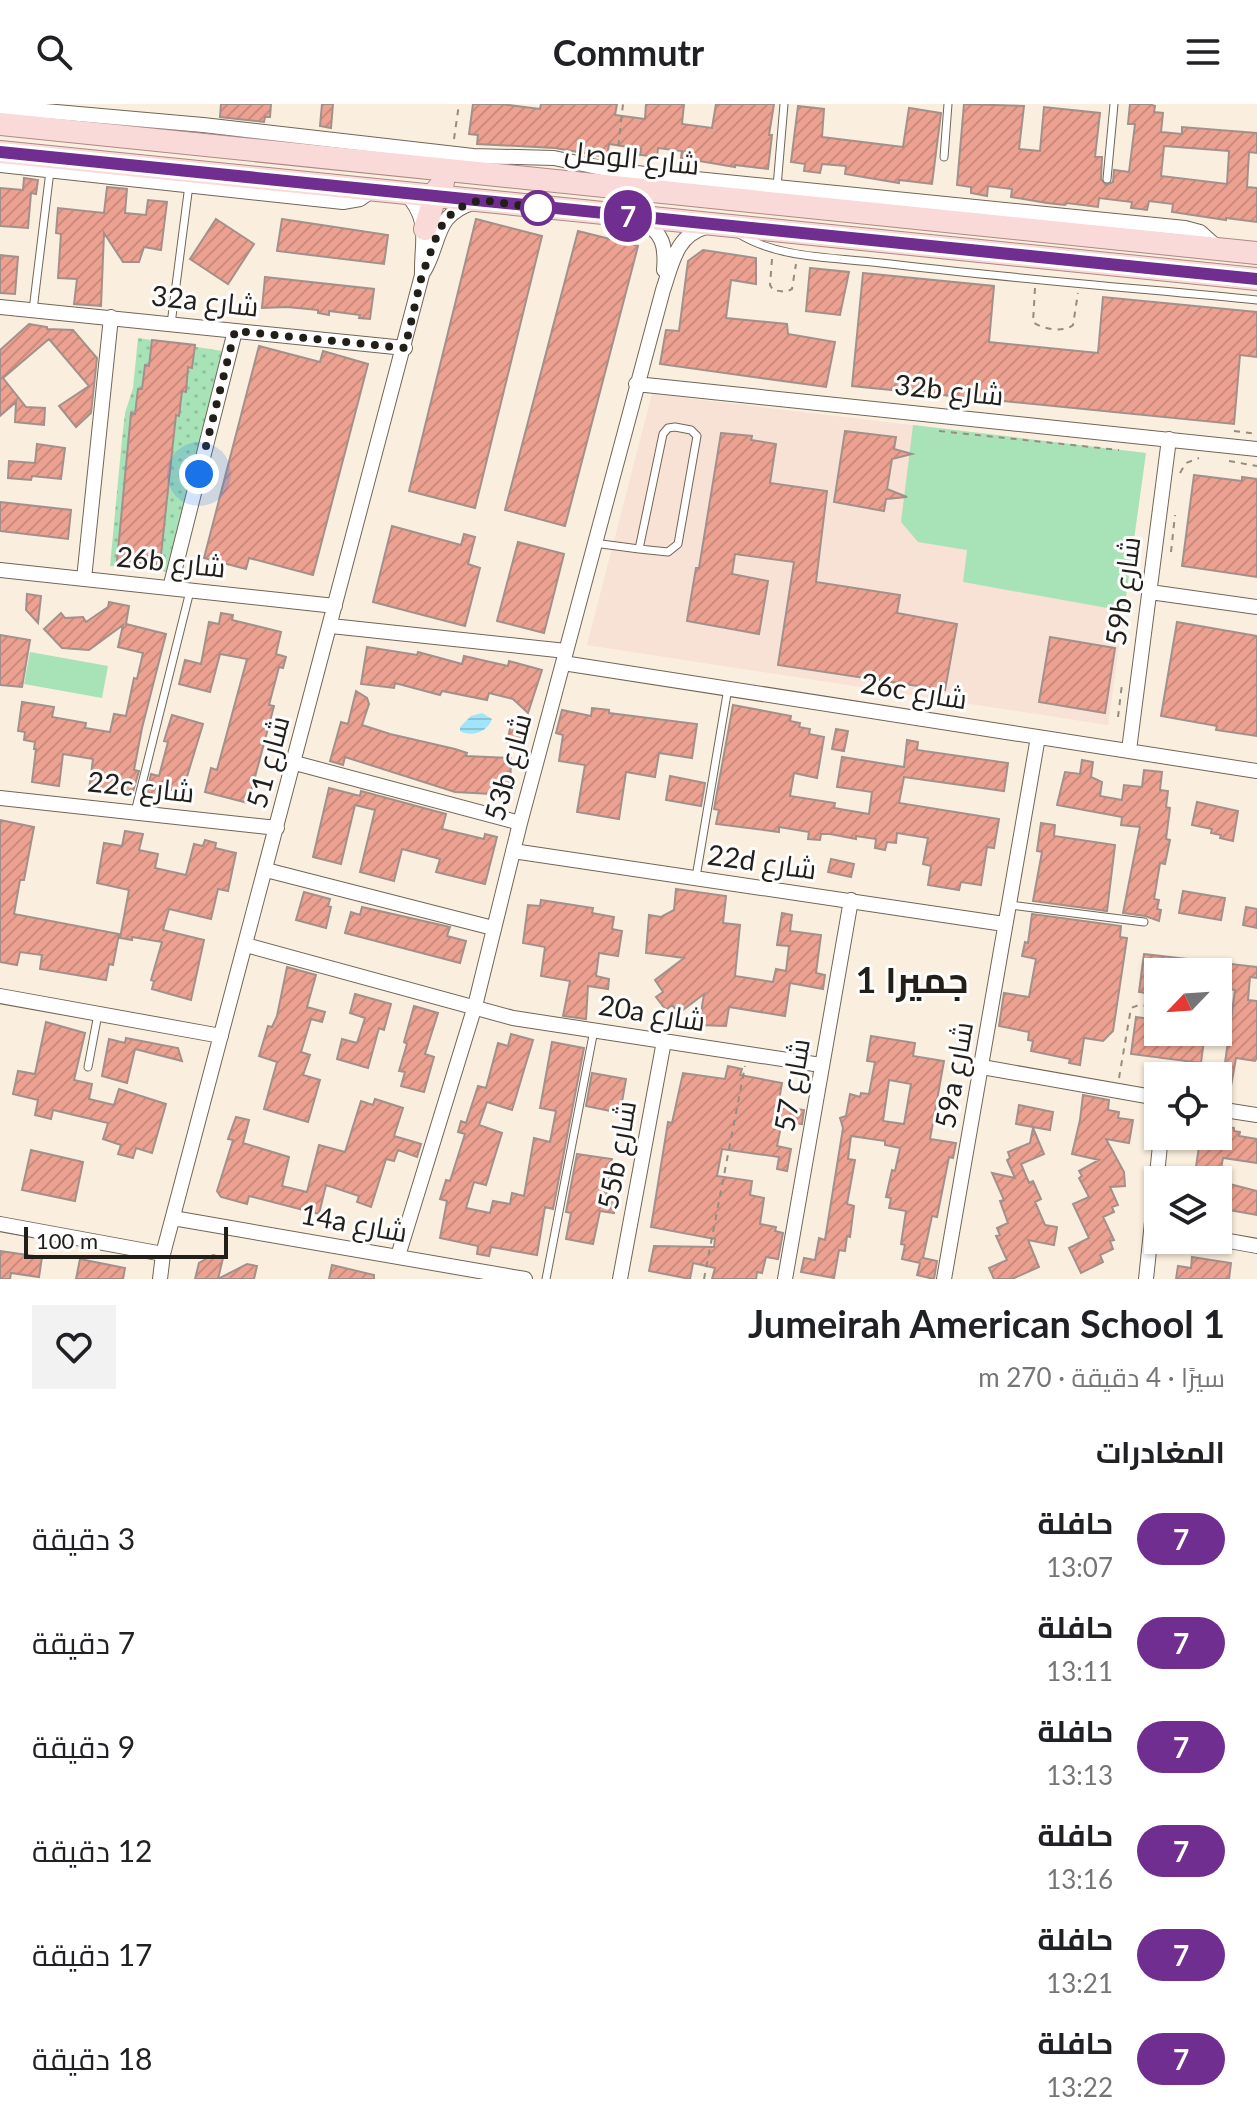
<!DOCTYPE html>
<html lang="ar">
<head>
<meta charset="utf-8">
<style>
	:root { --surface:#fff; --page:#f2f2f2; --text:#202124; --muted:#757577 }
	body { margin:0; font-family:Lato,Cairo,sans-serif; background:var(--page); color:var(--text); direction:rtl; height:100vh; display:flex; flex-direction:column; font-size:30px; white-space:nowrap }
	* { box-sizing:border-box; margin:0 }
	p { font-size:26px; color:var(--muted) }
	.icon { flex:none; width:44px; height:44px; fill:none; stroke:currentColor; stroke-width:2; stroke-linecap:round; stroke-linejoin:round }
	.map { position:relative; height:1175px; overflow:hidden; direction:ltr }
	.details { display:flex; flex-direction:column; background:var(--surface); flex:1 }
	.details>* { flex:none }
	.badge { padding:0 16px; border-radius:26px; font-size:28px; line-height:52px }
	.needle { width:52px; rotate:245deg }
	.controls { position:absolute; left:1144px; top:854px; display:grid; gap:16px }
	.controls a { display:grid; place-items:center; width:88px; height:88px; border-radius:0px; background:var(--surface); box-shadow:0 2px 6px #0004; font-size:40px }
	.scale { position:absolute; left:24px; bottom:20px; width:204px; box-sizing:border-box; padding-left:8px; border:4px solid #221e18; border-top:0; font-size:22px; line-height:28px; white-space:nowrap; color:#221e18; -webkit-text-stroke:6px #fdfdfd; paint-order:stroke }
	.you { position:absolute; width:40px; height:40px; margin:-20px; border:6px solid #fff; border-radius:50%; background:#1a73e8; box-shadow:0 0 0 12px #1a73e833 }
	.map>.badge { position:absolute; translate:-50% -50%; box-shadow:0 0 0 4px #fff }
	h2 { padding:0 32px; font-size:30px; line-height:72px }
	.round { display:grid; place-items:center; flex:none; width:84px; height:84px; border-radius:0px; background:var(--page) }
	.head { display:flex; align-items:center; justify-content:space-between; height:136px; padding:0 32px }
	h1 { font-size:38px; font-weight:700; line-height:60px }
	ul { padding:0; list-style:none }
	li { display:flex; align-items:center; gap:24px; height:104px; padding:0 32px }
	li div { flex:1 }
	li b { display:block; font-size:30px }
	li em { font-style:normal }
	li .badge { min-width:88px; font-weight:700; text-align:center }
	header { display:flex; justify-content:space-between; align-items:center; height:104px; padding:0 32px; background:var(--surface); font-size:36px; font-weight:700 }
	.map>svg:first-child { display:block }
	.education { fill:#f8e1d5 }
	.grass { fill:#a8e3b8 }
	.garden { fill:url(#garden-dots) }
	.water { fill:url(#water-rules) }
	.building { fill:url(#building-hatch); stroke:#a3908b; stroke-width:2; fill-rule:evenodd }
	.lines { fill:none; stroke-linecap:round; stroke-linejoin:round }
	.lane-casing { stroke:#706658; stroke-width:9 }
	.street-casing { stroke:#706658; stroke-width:16 }
	.primary-casing { stroke:#ac8984; stroke-width:24 }
	.path { stroke:#958d81; stroke-width:2; stroke-dasharray:6 6; stroke-linecap:butt }
	.lane { stroke:#fff; stroke-width:7 }
	.street { stroke:#fff; stroke-width:14 }
	.primary { stroke:#fadad8; stroke-width:22 }
	.line-casing { stroke:#fff; stroke-width:18 }
	.line { stroke:#6f2e90; stroke-width:12 }
	.walk { stroke:#221e18; stroke-width:8; stroke-dasharray:0 14.4 }
	.stop-dot { fill:#fff; stroke:#6f2e90; stroke-width:4 }
	.labels { text-anchor:middle; stroke-width:6; stroke-linejoin:round; paint-order:stroke }
	.street-label { font-size:28px; fill:#221e18; stroke:#fdfdfd }
	.district-label { font-size:36px; font-weight:bold; fill:#221e18; stroke:#fdfdfd }
</style>
</head>
<body>
<header><svg class="icon" aria-label="menu" viewBox="0 0 24 24"><path d="M4 6h16M4 12h16M4 18h16"/></svg>Commutr<svg class="icon" aria-label="search" viewBox="0 0 24 24"><circle cx="10" cy="10" r="6"/><path d="M15 15l6 6"/></svg></header>
<div class="map">
<svg width="1257" height="1175" viewBox="0 0 1257 1175">
	<defs>
		<pattern id="garden-dots" width="8" height="8" patternUnits="userSpaceOnUse" patternTransform="scale(2)"><rect width="8" height="8" fill="#a8e3b8"/><path d="M2 2h.1M6 6h.1" fill="none" stroke="#90c29d" stroke-width="1.8" stroke-linecap="round"/></pattern>
		<pattern id="water-rules" width="6" height="5" patternUnits="userSpaceOnUse" patternTransform="scale(2)"><rect width="6" height="5" fill="#a0e5f9"/><path d="M0 2.5h6" fill="none" stroke="#8ac4d5"/></pattern>
		<pattern id="building-hatch" width="6" height="6" patternUnits="userSpaceOnUse" patternTransform="scale(2)"><rect width="6" height="6" fill="#eda291"/><path d="M-1 1l2-2M0 6l6-6M5 7l2-2" fill="none" stroke="#cb8b7c"/></pattern>
	</defs>
	<rect width="100%" height="100%" fill="#faeede"/>
	<!-- education -->
	<path class="education" d="M652,290L1146,349L1108,621L587,541Z"/>
	<!-- grass -->
	<path class="grass" d="M913,321L1146,349L1124,507L963,478L967,446L918,438L901,418Z
		M30,548L108,562L102,594L24,580Z"/>
	<!-- garden -->
	<path class="garden" d="M138,234L223,247L170,468L110,462L122,335L125,309L133,284Z"/>
	<!-- water -->
	<path class="water" d="M482,609L492,615C488,627 472,634 460,627V623L471,612Z"/>
	<!-- building -->
	<path class="building" d="M221,0H271L270,13H265L264,18L220,13Z
		M322,0H333L331,24L320,22Z
		M473,0H501L540,5L541,0H617L615,11L645,15L646,0H684L682,20L712,24L716,0H774L769,31H772L768,65L735,61V63L681,54L682,47L658,44L657,53L640,51L641,45L609,40L607,53L555,44L477,40L478,31L469,30Z
		M964,0L1024,2L1019,45L1040,47L1044,3L1100,9L1095,53H1102L1101,75L1106,81L1113,78L1114,66L1129,68L1135,20H1128L1130,0H1149L1155,2L1154,8L1163,9L1161,28L1182,30V23L1257,29V49L1249,48L1247,83L1257,84V118L1226,114V116L1172,108L1173,100L1149,97L1147,106L1131,104L1132,98L1099,94L1098,103L1067,99L1065,101L1047,99L1011,93L1012,85L988,82L987,92L971,89V83L957,81ZM1164,42L1229,47L1227,80L1161,72Z
		M798,2L824,5L822,33L903,43L909,4L941,9L932,80L899,76V79L845,70L846,62L822,60L820,69L804,67L805,60L791,58Z
		M24,74L38,76L36,90L31,89L28,124L0,122V84L23,86Z
		M107,83L127,85L125,109L146,111L148,96L167,98L161,146L144,143L139,158H123L104,129L101,202L74,200L77,175L58,174L61,130L56,129L58,104L104,109Z
		M216,115L254,140L228,180L190,155Z
		M282,115L388,131L384,160L277,147Z
		M476,115L542,132L475,404L409,387Z
		M578,127L638,142L565,422L505,406Z
		M703,146L756,154V180L731,176L726,214L787,220L788,230L835,238L826,283L660,260L666,226L679,227L688,157Z
		M0,151L18,153L15,190L0,189Z
		M810,164L849,168L840,211L806,207Z
		M863,169L994,182L989,238L1098,249L1103,193L1257,208V253L1240,251L1234,320L852,282Z
		M265,173L374,185L370,215L359,214L360,211L329,207V211L318,209V206L287,203L262,204Z
		M29,220L47,223V225L73,226L97,254L91,309L76,323L59,302L89,282L49,235L3,274L26,303L45,304L44,321L15,318L16,298L0,312V246Z
		M152,236L195,241L192,264L188,263L186,288L182,287L179,312L176,311L160,460L117,457L131,309L135,310L138,285H142L145,261L149,262Z
		M259,242L320,258L323,247L368,260L313,471L249,454L246,465L204,454Z
		M845,327L896,333L894,345L912,350L892,355L887,385L907,393L886,395L884,407L834,398Z
		M721,329L752,332L751,336L776,340L770,379L827,387L816,478L900,491L897,509L957,520L945,586L778,561L794,458L735,450L732,470L768,477L759,530L687,517L696,464H699Z
		M37,340L65,344L61,375L32,372L31,376L8,374L9,357L35,359Z
		M1194,371L1242,377V373L1257,375V473L1182,462Z
		M0,398L71,406L68,435L0,427Z
		M392,422L461,441L464,430L475,433L468,460L480,464L465,522L373,498Z
		M518,438L564,450L544,529L497,517Z
		M27,490L41,492L38,519L26,506Z
		M109,498L129,502L126,520L166,530L142,624L134,666L139,667L132,691L114,687V689L89,686L93,655L63,650L59,682L32,678L36,645H34L35,638L24,636L25,628L18,627L22,598L54,603L52,613L86,619L85,624L110,628L114,610L126,612L134,574L137,575L143,549L118,543L123,521L89,546L62,544L44,525L61,509L65,514L83,513L86,518L108,503Z
		M221,509L233,511L232,516L281,528L276,550L286,553L283,564L279,563L269,601L274,602L248,699L205,688L211,664L217,666L247,555L220,550L210,588L179,580L185,556L201,560L209,518L219,520Z
		M1177,518L1257,532V632L1216,626L1217,622L1161,612Z
		M0,531L30,536L22,583L0,581Z
		M1050,533L1115,544L1105,609L1039,598Z
		M367,543L417,551L418,548L462,560L464,552L508,562L509,557L542,566L528,609L513,595L489,589L487,596L442,587L440,591L395,579L394,584L361,580Z
		M356,587L367,594L369,600L362,621L390,630L455,645L467,649L466,652L511,654L510,691L455,688L345,653L343,661L330,657L341,618L348,620Z
		M733,601L791,612L790,617L800,619L799,623L810,625L809,630L824,633L817,674L794,669L790,692L835,699L834,704L869,710L872,688L837,683L842,653L904,663L907,636L918,638L917,646L1008,659L1004,687L904,673L899,699L999,715L994,744L987,743L981,781L961,778L959,786L928,781L931,762L923,760L928,734L897,729L896,739L887,738L885,746L875,744L876,735L856,732V735L830,730H821L820,736L808,735L809,728L779,723V728L716,720L719,706L714,705Z
		M592,604L609,606V609L697,620L692,654L659,649L655,673L626,668L619,715L577,708L585,661L559,657L563,631L556,629L562,606L591,612Z
		M172,611L203,620L182,689L170,685L166,695L147,688L151,670L159,672L168,638L164,637Z
		M512,616L526,619L519,649L507,638Z
		M836,625L848,627L844,647L832,645Z
		M1082,656L1093,658L1091,673L1102,678L1100,692L1122,696L1124,681L1142,683L1144,666L1162,668L1160,686L1168,687L1166,703L1170,704L1166,735L1170,736L1165,760L1160,759L1154,795L1159,796L1157,805L1161,806L1159,817L1145,812L1123,809L1140,723L1121,721L1122,713L1057,701L1065,668L1080,670Z
		M670,672L705,679L701,702L666,696Z
		M329,684L360,692L361,687L446,710L442,725L484,735L485,730L497,733L485,780L436,768L440,755L402,745L394,777L360,768L375,706L355,701L341,760L313,753Z
		M1197,698L1238,707L1233,737L1220,734L1221,731L1211,729L1212,725L1192,721Z
		M0,716L34,723L24,776H20L14,810L119,830L113,861L109,860L106,876L40,865L42,851L20,848L17,861L0,858Z
		M1041,719L1055,721L1054,732L1115,741L1107,807L1033,797L1042,748L1037,747Z
		M125,727L143,730L139,746L158,750L155,764L186,771L194,740L203,742L205,736L216,739L215,744L236,749L228,787L218,785L211,815L169,805L163,826L204,836L191,896L152,885L154,877L151,876L162,838L132,833V836L120,834L129,786L97,779L104,739L122,742Z
		M831,755L854,760L851,773L828,768Z
		M676,785L726,792L723,819L740,821L735,872L773,878L776,865L786,867L789,842L777,841L782,809L792,811L790,827L821,831L816,869L825,871L823,885L790,879L785,912L729,903L726,922L699,921L704,890L679,909L672,901L666,906L656,893L663,888L655,876L684,854L646,849L649,811L661,813L674,806Z
		M1183,787L1225,794L1221,816L1179,809Z
		M304,788L330,795L328,802L331,803L326,824L296,816Z
		M541,796L593,804L592,809L614,813L612,825L622,827L618,852L599,849L596,872L609,875L608,885L588,882L586,915L563,912L570,877L541,872L545,843L523,839L528,801L540,802Z
		M362,803L450,823L447,832L466,837L460,859L345,829L351,808L360,811Z
		M1246,803L1257,805V824L1243,821Z
		M1032,810L1121,822L1120,833L1127,834L1113,927L1103,937L1084,934L1080,961L1069,959L1070,955L1031,947L1033,937L1028,936L1029,928L999,922L1004,889L1029,893L1036,855L1022,852L1025,838L1028,839Z
		M1144,850L1257,863V874L1250,873L1248,896L1257,897V954L1255,957L1236,954L1230,988L1221,987L1222,978H1219L1222,959H1225L1235,886L1224,884L1226,868H1158V891L1139,888Z
		M287,863L316,871L307,903L325,908L322,918L311,915L301,948L310,951L303,971L320,976L308,1018L264,1005L277,958L259,952L268,922L272,923L277,912Z
		M355,890L391,900L384,926L379,924L368,964L337,955L342,935L357,939L365,914L350,909Z
		M414,902L438,909L425,950L434,953L424,988L401,982L405,968L399,967L407,940L404,938Z
		M1136,913L1158,916V928H1205L1201,959L1131,950Z
		M46,918L85,929L74,976L92,980L89,995L114,1001L119,985L166,1000L152,1049L136,1044L133,1054L118,1050L121,1041L103,1035L108,1019L53,1006L51,1015L35,1011L38,996L13,990L18,967L35,970Z
		M511,930L533,936L512,1006L487,998L479,1021L502,1029L486,1081L474,1078L466,1104L490,1109L493,1097L510,1100L512,1089L524,1092L534,1034L550,1038L556,1007L540,1004L552,938L584,944L553,1105L545,1103L537,1151L491,1143L489,1152L477,1150L478,1142L440,1134L447,1097L440,1095L446,1076L450,1077L465,1030L458,1028L461,1017L466,1019L478,982L486,984L498,939L508,942Z
		M871,932L915,939L913,952L944,957L930,1035L956,1039L953,1054L949,1053L937,1113L932,1112L923,1154L937,1157L934,1175L917,1171L920,1159L902,1155L905,1141L901,1140L906,1107L889,1104L891,1094L886,1093L892,1066L895,1067L900,1044L885,1041V1037L851,1032L848,1055L855,1056L847,1100L854,1102L850,1133L847,1132L845,1147L839,1146L834,1174L801,1168L804,1154L815,1156L819,1134L825,1136L843,1024L840,1014L846,1012L850,990L860,993L861,989L869,990L875,958L867,957ZM889,976L911,980L904,1020L883,1017Z
		M126,934L178,944L182,957L135,945L127,979L102,972L109,935L125,939Z
		M728,962L742,965L740,971L782,979L778,1002L804,1006L802,1020L782,1017L777,1042L791,1045L787,1067L777,1065L779,1053L722,1045L717,1072L752,1077L750,1091L764,1094L760,1120L776,1123L775,1127L783,1129L778,1155L766,1153L762,1169L757,1168L756,1175H712L715,1164L693,1159L690,1175L649,1167L654,1142L714,1143L715,1135L651,1123L668,1018L672,1019L683,969L725,975Z
		M592,969L626,975L620,1009L586,1002Z
		M1083,991L1109,996L1108,1006L1119,1008L1118,1014L1133,1016L1129,1039L1106,1035L1124,1068L1125,1082L1110,1083L1118,1101L1112,1103L1114,1108L1103,1113L1114,1136L1110,1137L1113,1145L1100,1151L1103,1158L1081,1169L1069,1144L1089,1134L1073,1100L1089,1093L1079,1074L1082,1072L1079,1067L1099,1056L1072,1050L1080,1016Z
		M375,995L403,1004L394,1032L421,1040L417,1053L398,1046L394,1057L386,1055L371,1103L357,1098L359,1092L326,1081L319,1110L249,1092L247,1100L221,1093L217,1087L233,1036L228,1035L236,1013L249,1016L243,1039L289,1053L282,1082L307,1088L319,1041L345,1048L361,997L373,1001Z
		M1019,1001L1053,1008L1050,1026L1016,1020Z
		M1224,1022L1234,1024V1027L1240,1028L1239,1032L1257,1035V1059L1223,1054L1219,1076H1194L1200,1036L1221,1039Z
		M1033,1024L1044,1050L1021,1060L1029,1079L1033,1077L1041,1095L1035,1098L1045,1121L1057,1123L1054,1141L1028,1136L1039,1163L1012,1175H994L989,1164L1007,1156L996,1132L1000,1131L997,1124L1008,1119L1000,1097L1004,1096L992,1069L1015,1074L1007,1056L1010,1054L1008,1048L1030,1039Z
		M31,1046L83,1058L75,1097L22,1086Z
		M577,1050L612,1055L606,1095L616,1097L614,1109L600,1107L593,1140L566,1135L571,1109L566,1108Z
		M1218,1077L1257,1087V1111L1229,1106L1228,1113L1218,1111Z
		M0,1147L42,1153L39,1173L11,1169L10,1175H0Z
		M213,1151L223,1154L218,1175L247,1160L257,1162L254,1175H195L199,1159Z
		M1192,1153L1231,1159L1229,1175H1176L1178,1162L1191,1164Z
		M80,1155L125,1164L123,1175H76Z
		M332,1161L374,1171V1175H329Z"/>
	<g class="lines">
		<defs>
			<path id="lane" d="M944,53L948,0
				M1107,75L1114,0
				M777,83L784,0
				M739,130C780,155 834,153 881,159C1006,174 1132,184 1257,196
				M33,206L50,67
				M171,220L189,81
				M675,323L691,326L697,332L678,440L668,448L639,445L663,330L668,324Z
				M594,439L639,445
				M135,708L190,487
				M696,773L728,584
				M1010,801L1144,818
				M88,963L98,910
				M546,1175L594,926"/>
			<path id="street" d="M0,3L203,21L473,52L554,54L616,67L1185,124L1200,128L1219,145
				M0,61L343,98L360,95L374,85
				M642,117C663,129 666,142 664,166
				M424,167C442,136 433,111 475,98
				M0,203L405,244
				M636,280L1257,345
				M0,466L335,502
				M84,475L111,213
				M170,484L235,227
				M1150,488L1257,503
				M331,522L566,547
				M563,559L1257,667
				M1129,646L1169,335
				M295,659L520,719
				M0,694L277,724
				M513,747L1004,820
				M266,766L493,824
				M246,841L513,914L821,961
				M0,892L221,932
				M982,963L1158,994
				M1218,1005L1257,1011
				M173,1114L525,1175
				M0,1120L163,1150
				M1218,1135L1257,1142
				M398,1152L475,902L520,719L663,186C672,160 676,131 706,123
				M160,1175L163,1150L422,171C421,136 432,118 405,88
				M620,1175L664,937
				M785,1175L851,796
				M944,1175L1038,633
				M1146,1175L1161,1032"/>
			<path id="primary" d="M0,20L1257,149
				M0,48L1257,175
				M425,125L437,86L443,79"/>
		</defs>
		<!-- lane casing -->
		<use href="#lane" class="lane-casing"/>
		<!-- street casing -->
		<use href="#street" class="street-casing"/>
		<!-- primary casing -->
		<use href="#primary" class="primary-casing"/>
		<!-- path -->
		<path class="path" d="M454,35L459,0
			M617,54L623,0
			M772,155L770,181L773,186L786,188L792,185L796,160
			M1035,184L1033,218C1042,225 1064,229 1073,221L1078,189
			M939,327L1119,346
			M1234,327L1257,330
			M1229,357L1257,362
			M1180,369L1186,359L1199,354
			M1171,448L1175,411
			M1118,613L1122,580
			M1119,974L1131,904L1139,901L1158,903
			M704,1175L745,962"/>
		<!-- lane -->
		<use href="#lane" class="lane"/>
		<!-- street -->
		<use href="#street" class="street"/>
		<!-- primary -->
		<use href="#primary" class="primary"/>
	</g>
	<g class="lines">
		<defs>
			<path id="line" d="M0,48L1257,175"/>
		</defs>
		<!-- line casing -->
		<use href="#line" class="line-casing"/>
		<!-- line -->
		<use href="#line" class="line"/>
		<!-- walk -->
		<path class="walk" d="M199,370L235,227L405,244L422,171L439,126L447,114L458,104L480,96L538,104"/>
	</g>
	<!-- markers -->
	<circle class="stop-dot" cx="538" cy="104" r="16"/>
	<g class="labels">
		<!-- street labels -->
		<g class="street-label">
			<text transform="translate(632 54) rotate(6)" y="10">شارع الوصل</text>
			<text transform="translate(205 197) rotate(6)" y="10">32a شارع</text>
			<text transform="translate(949 286) rotate(6)" y="10">32b شارع</text>
			<text transform="translate(171 458) rotate(6)" y="10">26b شارع</text>
			<text transform="translate(1123 487) rotate(-82)" y="10">59b شارع</text>
			<text transform="translate(914 587) rotate(9)" y="10">26c شارع</text>
			<text transform="translate(268 658) rotate(-75)" y="10">شارع 51</text>
			<text transform="translate(508 663) rotate(-75)" y="10">53b شارع</text>
			<text transform="translate(141 683) rotate(6)" y="10">22c شارع</text>
			<text transform="translate(762 758) rotate(8)" y="10">22d شارع</text>
			<text transform="translate(652 909) rotate(9)" y="10">20a شارع</text>
			<text transform="translate(954 971) rotate(-80)" y="10">59a شارع</text>
			<text transform="translate(792 981) rotate(-80)" y="10">شارع 57</text>
			<text transform="translate(617 1051) rotate(-80)" y="10">55b شارع</text>
			<text transform="translate(354 1119) rotate(10)" y="10">14a شارع</text>
		</g>
		<!-- district labels -->
		<g class="district-label">
			<text x="912" y="889">جميرا 1</text>
		</g>
	</g>
</svg>
<div class="controls">
<a><svg class="needle" viewBox="-14 -14 28 28"><path d="M0-13l5 13h-10z" fill="#e53935"/><path d="M0 13l5-13h-10z" fill="#757577"/></svg></a>
<a><svg class="icon" aria-label="locate" viewBox="0 0 24 24"><circle cx="12" cy="12" r="6"/><path d="M12 2v4M12 18v4M2 12h4M18 12h4"/></svg></a>
<a><svg class="icon" aria-label="layers" viewBox="0 0 24 24"><path d="M12 4l9 5-9 5-9-5zM3 14l9 5 9-5"/></svg></a>
</div>
<div class="scale">100 m</div>
<div class="you" style="left:199px;top:370px"></div>
<b class="badge" style="left:628px;top:112px;background:#6f2e90;color:#fff">7</b>
</div>
<section class="details">
<div class="head"><div><h1>Jumeirah American School 1</h1><p>سيرًا · 4 دقيقة · 270 m</p></div><a class="round"><svg class="icon" aria-label="heart" viewBox="0 0 24 24"><path d="M12 20l-8-8c-3-5 5-10 8-4 3-6 11-1 8 4z"/></svg></a></div>
<h2>المغادرات</h2>
<ul>
<li><span class="badge" style="background:#6f2e90;color:#fff">7</span><div><b>حافلة</b><p>13:07</p></div><em>3 دقيقة</em></li>
<li><span class="badge" style="background:#6f2e90;color:#fff">7</span><div><b>حافلة</b><p>13:11</p></div><em>7 دقيقة</em></li>
<li><span class="badge" style="background:#6f2e90;color:#fff">7</span><div><b>حافلة</b><p>13:13</p></div><em>9 دقيقة</em></li>
<li><span class="badge" style="background:#6f2e90;color:#fff">7</span><div><b>حافلة</b><p>13:16</p></div><em>12 دقيقة</em></li>
<li><span class="badge" style="background:#6f2e90;color:#fff">7</span><div><b>حافلة</b><p>13:21</p></div><em>17 دقيقة</em></li>
<li><span class="badge" style="background:#6f2e90;color:#fff">7</span><div><b>حافلة</b><p>13:22</p></div><em>18 دقيقة</em></li>
</ul>
</section>
</body>
</html>
